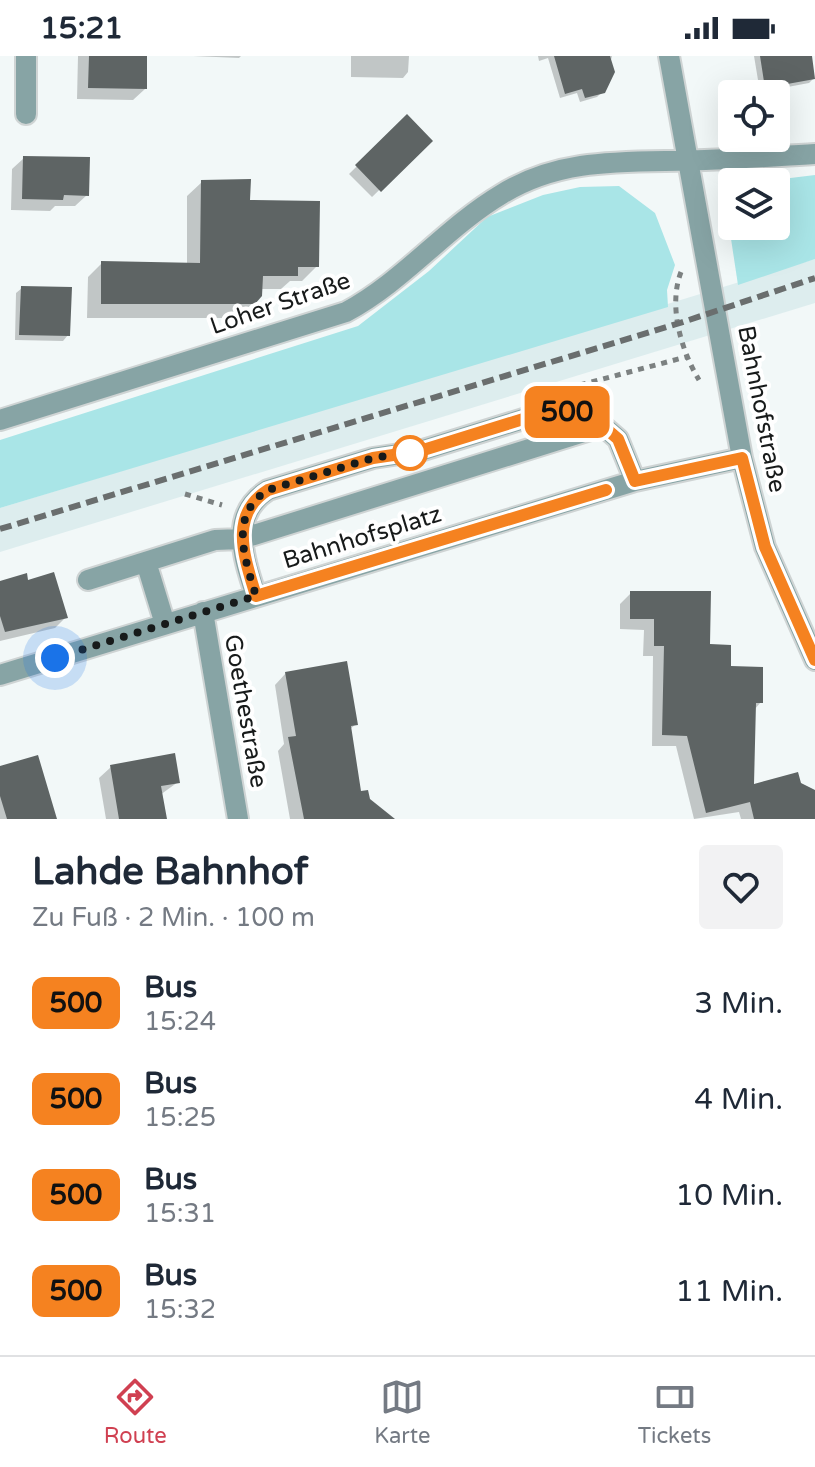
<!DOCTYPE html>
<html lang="de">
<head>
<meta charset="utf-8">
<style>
	:root { --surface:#fff; --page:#f2f2f3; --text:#1f2937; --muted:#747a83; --line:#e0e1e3; --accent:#d04051 }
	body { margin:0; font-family:"Varela Round",sans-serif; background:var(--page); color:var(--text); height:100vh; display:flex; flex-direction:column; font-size:30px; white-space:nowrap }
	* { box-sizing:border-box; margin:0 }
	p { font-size:26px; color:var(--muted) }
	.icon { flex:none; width:44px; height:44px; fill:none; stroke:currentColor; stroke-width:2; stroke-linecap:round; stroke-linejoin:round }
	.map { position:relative; height:763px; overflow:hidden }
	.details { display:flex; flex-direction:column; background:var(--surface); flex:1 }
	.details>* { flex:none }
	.badge { padding:0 16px; border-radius:12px; font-size:28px; line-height:52px }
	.tools { position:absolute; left:718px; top:24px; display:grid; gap:16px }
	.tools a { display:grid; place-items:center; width:72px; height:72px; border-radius:8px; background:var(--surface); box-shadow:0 8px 32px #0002; font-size:40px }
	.you { position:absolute; width:40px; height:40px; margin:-20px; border:6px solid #fff; border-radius:50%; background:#1a73e8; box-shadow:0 0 0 12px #1a73e833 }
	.map>.badge { position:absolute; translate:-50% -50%; box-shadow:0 0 0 4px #fff }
	.round { display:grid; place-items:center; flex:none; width:84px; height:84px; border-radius:8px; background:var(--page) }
	.overview { display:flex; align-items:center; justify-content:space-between; height:136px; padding:0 32px }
	h1 { font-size:38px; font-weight:700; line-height:60px }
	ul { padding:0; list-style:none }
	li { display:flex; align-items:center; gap:24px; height:96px; padding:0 32px }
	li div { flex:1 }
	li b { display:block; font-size:30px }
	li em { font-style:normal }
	li .badge { min-width:88px; font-weight:700; text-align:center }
	.status { display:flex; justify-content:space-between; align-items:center; height:56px; padding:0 40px; background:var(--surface); direction:ltr }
	.status svg { height:22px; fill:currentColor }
	.tab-bar { display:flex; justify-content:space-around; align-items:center; height:112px; border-top:2px solid var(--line); background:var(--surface); font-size:22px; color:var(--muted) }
	.tab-bar a { display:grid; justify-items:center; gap:4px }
	.tab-bar .on { color:var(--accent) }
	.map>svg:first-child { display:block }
	.built { fill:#ddedee }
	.green { fill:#a9e5e7 }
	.shadow { fill:#0003 }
	.building { fill:#5e6464 }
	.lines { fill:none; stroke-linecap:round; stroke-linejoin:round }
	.minor-casing { stroke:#cfd4d4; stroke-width:24 }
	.path { stroke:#7c8181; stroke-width:5; stroke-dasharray:6 6; stroke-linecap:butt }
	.minor { stroke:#87a4a5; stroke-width:20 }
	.rail { stroke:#6a6e6e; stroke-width:6; stroke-dasharray:12 6; stroke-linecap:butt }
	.line-casing { stroke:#fff; stroke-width:18 }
	.line { stroke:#f58220; stroke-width:12 }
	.walk { stroke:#171a1a; stroke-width:8; stroke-dasharray:0 14.4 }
	.stop-dot { fill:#fff; stroke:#f58220; stroke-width:4 }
	.labels { text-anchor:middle; stroke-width:8; stroke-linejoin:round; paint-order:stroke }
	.street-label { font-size:24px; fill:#171a1a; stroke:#fff }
</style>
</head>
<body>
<div class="status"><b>15:21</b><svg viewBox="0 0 49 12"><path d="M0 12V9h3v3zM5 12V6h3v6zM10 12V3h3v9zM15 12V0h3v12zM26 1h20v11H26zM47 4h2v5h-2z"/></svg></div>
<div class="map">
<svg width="815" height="763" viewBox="0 0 815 763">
	<rect width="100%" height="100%" fill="#f2f8f8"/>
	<!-- built -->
	<path class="built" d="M815,203V247L0,496V452Z"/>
	<!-- green -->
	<path class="green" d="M815,119V203L738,229L723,130L732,129V170H776V126H758Z
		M619,130L655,157L675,209L667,234L668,251L0,452V384L358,270L429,215L487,161L543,139L580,131Z"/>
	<!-- shadow -->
	<path class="shadow" d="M78,0H145V33L133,44L77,43Z
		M193,0H241L239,2Z
		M351,0H409L408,16L403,22L351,21Z
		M538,0H612L603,35L597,41L580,46L577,37L560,42L548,2L539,5Z
		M754,0H810L814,22L809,27L760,36Z
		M407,61L430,85L372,141L349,118Z
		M24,102L87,139L75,150H55L50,155L11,154L12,113Z
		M202,126L248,146L317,210L302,225H290L281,233H260V239L238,262H87L88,221L102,207L187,209V140Z
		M22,232L68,279L63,285L15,284L16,237Z
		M0,536L66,561L55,572L0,585Z
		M631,537L708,590L761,646L754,654L752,730L815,759L813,763H741L739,756L694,763L676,690H652L653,600H643L644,574L620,573V548Z
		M286,617L356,668L349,674L359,737L371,763H290L278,695L284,688L275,629Z
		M111,711L178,726L160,739L165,763H106L99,722Z
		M0,712L55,763H0Z"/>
	<!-- building -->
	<path class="building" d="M89,0H147V33L88,32Z
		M554,0H610L615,16L605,37L585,42L582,33L565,38Z
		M760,0H812L815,23L765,32Z
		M407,58L433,85L381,136L355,109Z
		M23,100L90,101L89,140L64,139L63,144L22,143Z
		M251,123L250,144L320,145L319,211H298V220H263L262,240L255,248H101V205L200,207L201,124Z
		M21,230L72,231L70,280L19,279Z
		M54,516L68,562L5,576L0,560V525L27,517L28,524Z
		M630,535H711L710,588L731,589V610L763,611V647H756L754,728L798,716L801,727L815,734V763H754L750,746L706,757L687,680L662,679L664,590H654V563H630Z
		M347,605L358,669L351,670L361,735L368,734L370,743L395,763H304L288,681L296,680L285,616Z
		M175,697L180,727L161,730L167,763H119L110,709Z
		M38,699L57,763H7L0,740V710Z"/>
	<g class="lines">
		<defs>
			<path id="minor" d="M669,0L742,402L765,491L815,604
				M26,58V0
				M0,364L346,256C404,225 445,172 502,138C565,99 634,107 705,104C741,103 778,100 815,98
				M146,506L165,568
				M88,524L215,484L241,483L603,370
				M256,540C244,503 228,459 268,434L373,402L420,395L533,360L572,355L603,370L618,383L635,425
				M203,556L238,763
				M0,619L635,425L742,402"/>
		</defs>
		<!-- minor casing -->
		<use href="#minor" class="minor-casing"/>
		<!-- path -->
		<path class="path" d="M681,216C668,250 681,294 699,324
			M580,329L686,301
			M185,438L222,449"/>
		<!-- minor -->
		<use href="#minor" class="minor"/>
		<!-- rail -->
		<path class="rail" d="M0,473L680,267L815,222"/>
	</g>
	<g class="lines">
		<defs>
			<path id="line" d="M606,434L256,540C245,503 228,459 268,434L373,402L420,395L533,360L572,355L603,370L618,383L635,425L742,402L765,491L815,604"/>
		</defs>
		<!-- line casing -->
		<use href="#line" class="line-casing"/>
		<!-- line -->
		<use href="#line" class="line"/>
		<!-- walk -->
		<path class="walk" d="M55,602L256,540C245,503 228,459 268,434L373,402L420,395L410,397"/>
	</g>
	<!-- markers -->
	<circle class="stop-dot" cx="410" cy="397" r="16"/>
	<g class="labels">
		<!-- street labels -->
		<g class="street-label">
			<text transform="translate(280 247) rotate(-19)" y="8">Loher Straße</text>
			<text transform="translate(762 353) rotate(79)" y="8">Bahnhofstraße</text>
			<text transform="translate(362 481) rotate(-17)" y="8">Bahnhofsplatz</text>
			<text transform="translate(246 655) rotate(80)" y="8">Goethestraße</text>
		</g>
	</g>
</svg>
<div class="tools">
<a><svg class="icon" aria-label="locate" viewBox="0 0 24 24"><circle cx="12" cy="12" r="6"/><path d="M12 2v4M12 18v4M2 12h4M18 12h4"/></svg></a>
<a><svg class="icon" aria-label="layers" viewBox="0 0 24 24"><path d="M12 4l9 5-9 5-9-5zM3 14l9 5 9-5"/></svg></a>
</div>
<div class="you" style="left:55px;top:602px"></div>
<b class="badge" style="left:567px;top:356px;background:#f58220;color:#111">500</b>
</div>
<section class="details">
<div class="overview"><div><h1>Lahde Bahnhof</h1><p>Zu Fuß · 2 Min. · 100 m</p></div><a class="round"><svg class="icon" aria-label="heart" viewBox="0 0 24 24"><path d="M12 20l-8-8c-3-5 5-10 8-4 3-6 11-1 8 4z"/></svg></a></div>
<ul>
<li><span class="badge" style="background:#f58220;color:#111">500</span><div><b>Bus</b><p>15:24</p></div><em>3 Min.</em></li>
<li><span class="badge" style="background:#f58220;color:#111">500</span><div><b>Bus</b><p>15:25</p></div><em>4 Min.</em></li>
<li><span class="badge" style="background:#f58220;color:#111">500</span><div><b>Bus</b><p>15:31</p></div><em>10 Min.</em></li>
<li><span class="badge" style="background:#f58220;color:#111">500</span><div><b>Bus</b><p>15:32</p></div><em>11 Min.</em></li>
</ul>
</section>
<nav class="tab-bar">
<a class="on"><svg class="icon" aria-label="directions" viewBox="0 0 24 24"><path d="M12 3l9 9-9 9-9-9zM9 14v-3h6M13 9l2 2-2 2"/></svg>Route</a>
<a><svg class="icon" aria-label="map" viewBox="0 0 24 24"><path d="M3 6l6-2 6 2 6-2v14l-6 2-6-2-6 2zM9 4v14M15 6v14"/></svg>Karte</a>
<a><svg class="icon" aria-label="tickets" viewBox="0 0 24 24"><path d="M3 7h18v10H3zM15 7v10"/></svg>Tickets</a>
</nav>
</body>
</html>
